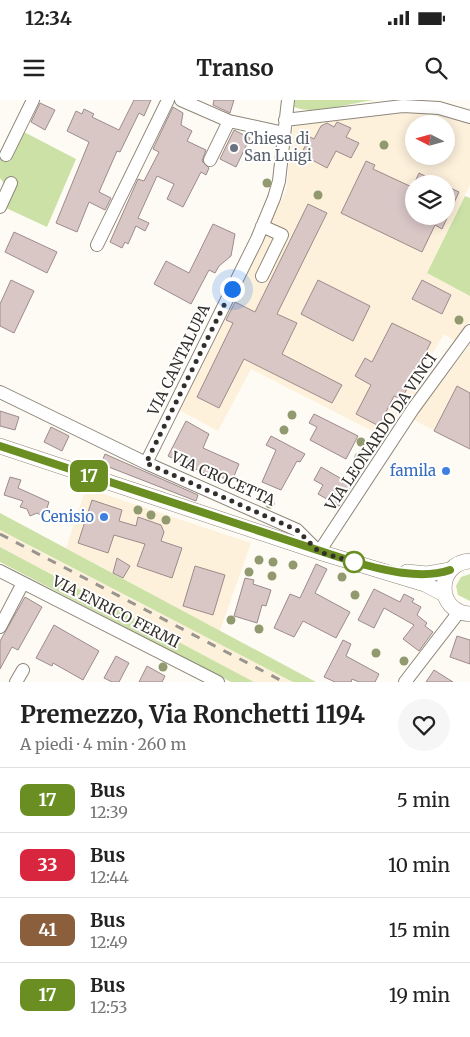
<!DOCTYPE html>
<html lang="it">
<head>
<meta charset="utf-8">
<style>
	:root { --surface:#fff; --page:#f6f6f6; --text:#222; --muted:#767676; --line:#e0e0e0 }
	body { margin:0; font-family:Merriweather,serif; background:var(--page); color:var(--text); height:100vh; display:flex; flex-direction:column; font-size:19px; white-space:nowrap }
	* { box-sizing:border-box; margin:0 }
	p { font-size:16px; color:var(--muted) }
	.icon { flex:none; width:28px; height:28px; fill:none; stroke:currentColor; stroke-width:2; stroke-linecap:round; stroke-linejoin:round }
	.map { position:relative; height:582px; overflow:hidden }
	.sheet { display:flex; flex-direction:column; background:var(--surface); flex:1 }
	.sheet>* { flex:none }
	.badge { padding:0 10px; border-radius:8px; font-size:18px; line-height:32px }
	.needle { width:32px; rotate:276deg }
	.tools { position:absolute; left:405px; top:15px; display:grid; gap:10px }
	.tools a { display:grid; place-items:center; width:50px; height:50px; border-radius:50%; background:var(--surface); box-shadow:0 2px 12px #0003; font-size:25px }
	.you { position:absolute; width:25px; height:25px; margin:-12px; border:4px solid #fff; border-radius:50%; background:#1a73e8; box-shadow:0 0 0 8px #1a73e833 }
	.map>.badge { position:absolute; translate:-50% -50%; box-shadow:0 0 0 2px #fff }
	.round { display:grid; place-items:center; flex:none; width:52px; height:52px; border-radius:26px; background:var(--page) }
	.headline { display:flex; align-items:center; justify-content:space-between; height:85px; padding:0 20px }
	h1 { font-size:24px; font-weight:700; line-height:38px }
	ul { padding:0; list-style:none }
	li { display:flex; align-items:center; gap:15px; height:65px; padding:0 20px; border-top:1px solid var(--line) }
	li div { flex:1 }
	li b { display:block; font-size:19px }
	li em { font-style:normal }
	li .badge { min-width:55px; font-weight:700; text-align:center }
	.status { display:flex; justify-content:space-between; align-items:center; height:35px; padding:0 25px; background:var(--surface); direction:ltr }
	.status svg { height:14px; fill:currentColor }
	header { display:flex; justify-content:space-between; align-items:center; height:65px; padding:0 20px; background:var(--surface); font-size:22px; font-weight:700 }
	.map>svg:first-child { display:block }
	.built { fill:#fdf1dc; fill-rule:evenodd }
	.green { fill:#cce1a5 }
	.building { fill:#d9c7c6; stroke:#9c8b8a }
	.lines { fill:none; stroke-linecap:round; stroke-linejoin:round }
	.minor-casing { stroke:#8d8679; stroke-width:14 }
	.major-casing { stroke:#8d8679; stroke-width:16 }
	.minor { stroke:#fff; stroke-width:12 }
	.major { stroke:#fff; stroke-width:15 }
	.rail { stroke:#98958f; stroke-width:3; stroke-dasharray:9 9; stroke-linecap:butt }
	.tree { fill:#91996f }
	.line-casing { stroke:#fff; stroke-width:11 }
	.line { stroke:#6b8e23; stroke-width:8 }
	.walk { stroke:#33302b; stroke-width:5; stroke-dasharray:0 9 }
	.worship-dot { fill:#6b7280; stroke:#fff; stroke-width:2 }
	.shop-dot { fill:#3f7fe0; stroke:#fff; stroke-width:2 }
	.stop-dot { fill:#fff; stroke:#6b8e23; stroke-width:2.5 }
	.labels { text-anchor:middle; stroke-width:4; stroke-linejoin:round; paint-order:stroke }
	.worship-label { font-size:15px; fill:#5b616d; stroke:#fff; text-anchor:start }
	.street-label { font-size:15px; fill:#33302b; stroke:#fff }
	.shop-label { font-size:15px; fill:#366cbe; stroke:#fff; text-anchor:end }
</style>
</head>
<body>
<div class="status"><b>12:34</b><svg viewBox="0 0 49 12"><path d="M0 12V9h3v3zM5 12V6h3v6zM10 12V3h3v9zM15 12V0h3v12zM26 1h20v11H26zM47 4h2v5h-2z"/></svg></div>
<header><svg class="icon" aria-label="menu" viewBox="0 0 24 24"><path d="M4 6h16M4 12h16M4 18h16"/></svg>Transo<svg class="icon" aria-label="search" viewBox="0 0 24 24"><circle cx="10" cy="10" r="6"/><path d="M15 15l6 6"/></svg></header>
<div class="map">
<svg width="470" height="582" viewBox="0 0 470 582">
	<rect width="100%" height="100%" fill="#fefbf5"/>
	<!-- built -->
	<path class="built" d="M415,12H430L470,24V85L427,173L470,196V220L455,241L444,234L416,281L421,286L382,336L251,269L218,331L179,310L286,91L293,26ZM414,24H446V56H414ZM414,84H446V116H414Z
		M470,244V349L412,319Z
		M86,388L251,443L220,531L66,448Z
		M0,430L161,514L293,582H254L0,447Z"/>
	<!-- green -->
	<path class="green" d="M295,0H375C353,2 315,16 294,7Z
		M24,32L76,59L47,127L6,108L18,83L10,78L5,85L0,78V57L10,61Z
		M465,96L470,98V196L427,173Z
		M0,413L316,582H293L283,577L0,430Z
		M0,447L254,582H231L0,462Z
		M470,474V501L458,495L456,486L461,477Z"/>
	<!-- building -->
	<path class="building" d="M134,0H151L144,16L139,13L120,52L117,51L99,92L111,98L105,110L89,102L77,132L56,123L89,42L67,31L76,11L82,14L84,9L94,14L92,17L119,30Z
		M214,0H234L230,13L213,5Z
		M40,3L55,10L45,30L31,22Z
		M173,7L183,13L181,25L192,31L187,41L206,50L202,61L209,68L206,75L201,72L183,107L167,99L174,84L157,76L138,118L149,123L145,131L136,126L128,144L125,142L122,148L110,142L138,79L144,81L159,52L153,49Z
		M337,22L351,28L346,37L359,43L351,58L336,51L327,68L301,54L310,37L314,39L321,26L327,23L334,27Z
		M234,30L250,38L236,67L220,59Z
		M366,61L375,65L373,69L414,88V116H446V86L459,92L442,129L435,125L422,152L341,113Z
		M419,73L441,84H414Z
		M308,104L327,113L277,214L297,223L282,254L342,285L332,303L244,259L219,308L197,297L233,223L226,220L235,202L255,212Z
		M213,124L235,134L231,156L219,166L215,173L209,170L191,204L154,184L166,161L189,173Z
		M14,132L57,152L47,173L5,152Z
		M11,180L34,191L14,233L0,226V204Z
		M318,180L370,206L353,241L301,214Z
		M422,180L451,195L442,214L412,199Z
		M392,223L431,242L407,289L401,299L394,296L379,326L356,314L371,285L355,276L365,258L372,262Z
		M457,286L470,293V349L434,331Z
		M0,311L19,317L15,330L0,326Z
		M314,314L358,336L346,359L310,340L317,327L309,323Z
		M186,321L209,334L203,348L239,364L232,381L220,377L219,380L168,356Z
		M51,327L69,336L62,351L44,342Z
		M271,336L305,354L300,362L297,361L281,390L262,382L276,350L266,345Z
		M105,354L198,395L196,401L101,364Z
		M321,367L352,385L339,406L318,394L323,385L314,380Z
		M10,377L21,380L18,388L49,402L44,417L37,413L30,416L27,409L20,407L23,401L4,395Z
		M92,400L122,410L119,421L136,426L138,417L161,425L164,432L161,441L182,448L172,478L137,466L145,444L114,435L108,453L78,443Z
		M117,458L130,466L123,478L113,473Z
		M316,464L327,469L315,493L350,512L336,538L303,521L294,537L274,528L290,494L300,498Z
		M195,466L225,475L213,515L183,506Z
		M245,478L254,480L253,484L271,490L266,506L262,505L257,523L234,516Z
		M374,489L400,502L404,494L414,499L412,502L421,507L417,515L427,523L425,526L433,532L419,551L403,539L414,525L384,508L374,528L358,520Z
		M25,497L42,507L18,550L12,547L0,569V541Z
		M54,525L99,551L83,580L53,563L52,566L36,558Z
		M457,536L470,540V564L450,557Z
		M343,540L351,544L346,556L379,574L375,582H359L352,579L351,582H335L324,577Z
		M116,556L129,563L119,582H112L104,578Z
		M147,566L165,576L162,582H139Z
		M434,570L453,582H426Z"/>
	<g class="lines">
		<defs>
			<path id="minor" d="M181,0L229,21L284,33
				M285,20L403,6L439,8L470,17
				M6,55L33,0
				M210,60L229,21
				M0,107L11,83
				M262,126L282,135L262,176
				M97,145L168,0
				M0,292L146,363L297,430L319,452L413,309L470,231
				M146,363L257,139L274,98L279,81L288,0
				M0,471L218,582
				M0,527L23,483
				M16,582L23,570
				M405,582L459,512"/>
			<path id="major" d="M0,346L319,452L425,484L444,494
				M470,461C436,463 435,512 470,514
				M407,472L427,474L450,470"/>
		</defs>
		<!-- minor casing -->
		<use href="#minor" class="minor-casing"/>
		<!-- major casing -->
		<use href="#major" class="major-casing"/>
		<!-- minor -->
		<use href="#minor" class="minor"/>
		<!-- major -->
		<use href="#major" class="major"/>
		<!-- rail -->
		<path class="rail" d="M0,434L284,582"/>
	</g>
	<!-- trees -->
	<g class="tree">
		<circle cx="384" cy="45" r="4.5"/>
		<circle cx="267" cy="83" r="4.5"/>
		<circle cx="318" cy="95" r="4.5"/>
		<circle cx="459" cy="220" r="4.5"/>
		<circle cx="292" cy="315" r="4.5"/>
		<circle cx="284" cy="330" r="4.5"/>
		<circle cx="361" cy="342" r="4.5"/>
		<circle cx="359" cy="357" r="4.5"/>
		<circle cx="270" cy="404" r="4.5"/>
		<circle cx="138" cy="410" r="4.5"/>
		<circle cx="151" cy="415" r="4.5"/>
		<circle cx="166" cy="420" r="4.5"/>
		<circle cx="259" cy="460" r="4.5"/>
		<circle cx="273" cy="462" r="4.5"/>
		<circle cx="293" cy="465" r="4.5"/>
		<circle cx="249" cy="472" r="4.5"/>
		<circle cx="272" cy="476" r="4.5"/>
		<circle cx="342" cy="477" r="4.5"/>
		<circle cx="355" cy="495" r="4.5"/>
		<circle cx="231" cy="520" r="4.5"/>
		<circle cx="259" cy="529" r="4.5"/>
		<circle cx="376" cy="553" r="4.5"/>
		<circle cx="404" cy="561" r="4.5"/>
		<circle cx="163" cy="567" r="4.5"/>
	</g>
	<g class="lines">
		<defs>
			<path id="line" d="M0,346L354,462C383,470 421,480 450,470"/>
		</defs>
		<!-- line casing -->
		<use href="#line" class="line-casing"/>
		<!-- line -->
		<use href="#line" class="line"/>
		<!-- walk -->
		<path class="walk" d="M232,189L146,363L297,430L319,452L354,462"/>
	</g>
	<!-- markers -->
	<circle class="worship-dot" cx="234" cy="48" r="5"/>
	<g class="shop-dot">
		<circle cx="446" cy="371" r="5"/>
		<circle cx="104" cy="417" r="5"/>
	</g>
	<circle class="stop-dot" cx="354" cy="462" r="10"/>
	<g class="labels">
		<!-- worship labels -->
		<g class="worship-label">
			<text x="244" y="44">Chiesa di<tspan x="244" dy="17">San Luigi</tspan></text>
		</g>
		<!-- street labels -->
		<g class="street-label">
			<text transform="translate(179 260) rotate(-64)" y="5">VIA CANTALUPA</text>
			<text transform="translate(381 332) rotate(-56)" y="5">VIA LEONARDO DA VINCI</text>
			<text transform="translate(223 379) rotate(24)" y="5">VIA CROCETTA</text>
			<text transform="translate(116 512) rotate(27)" y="5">VIA ENRICO FERMI</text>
		</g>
		<!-- shop labels -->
		<g class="shop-label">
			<text x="436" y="376">famila</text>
			<text x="94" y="422">Cenisio</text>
		</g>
	</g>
</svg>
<div class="tools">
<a><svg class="needle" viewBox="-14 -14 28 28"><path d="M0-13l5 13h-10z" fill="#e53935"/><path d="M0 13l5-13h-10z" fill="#767676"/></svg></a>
<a><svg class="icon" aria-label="layers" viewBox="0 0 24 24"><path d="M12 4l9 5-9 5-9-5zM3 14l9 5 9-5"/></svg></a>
</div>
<div class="you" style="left:232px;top:189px"></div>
<b class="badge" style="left:89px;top:376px;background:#6b8e23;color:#fff">17</b>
</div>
<section class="sheet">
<div class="headline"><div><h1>Premezzo, Via Ronchetti 1194</h1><p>A piedi · 4 min · 260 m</p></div><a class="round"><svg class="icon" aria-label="heart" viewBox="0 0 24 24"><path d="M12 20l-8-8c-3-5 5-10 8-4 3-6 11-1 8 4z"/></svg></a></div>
<ul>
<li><span class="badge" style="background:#6b8e23;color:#fff">17</span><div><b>Bus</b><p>12:39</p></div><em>5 min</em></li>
<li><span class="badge" style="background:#d7263d;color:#fff">33</span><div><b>Bus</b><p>12:44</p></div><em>10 min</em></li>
<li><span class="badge" style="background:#8b5e3c;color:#fff">41</span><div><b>Bus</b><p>12:49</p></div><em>15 min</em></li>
<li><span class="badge" style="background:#6b8e23;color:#fff">17</span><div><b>Bus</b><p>12:53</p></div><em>19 min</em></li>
</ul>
</section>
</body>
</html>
